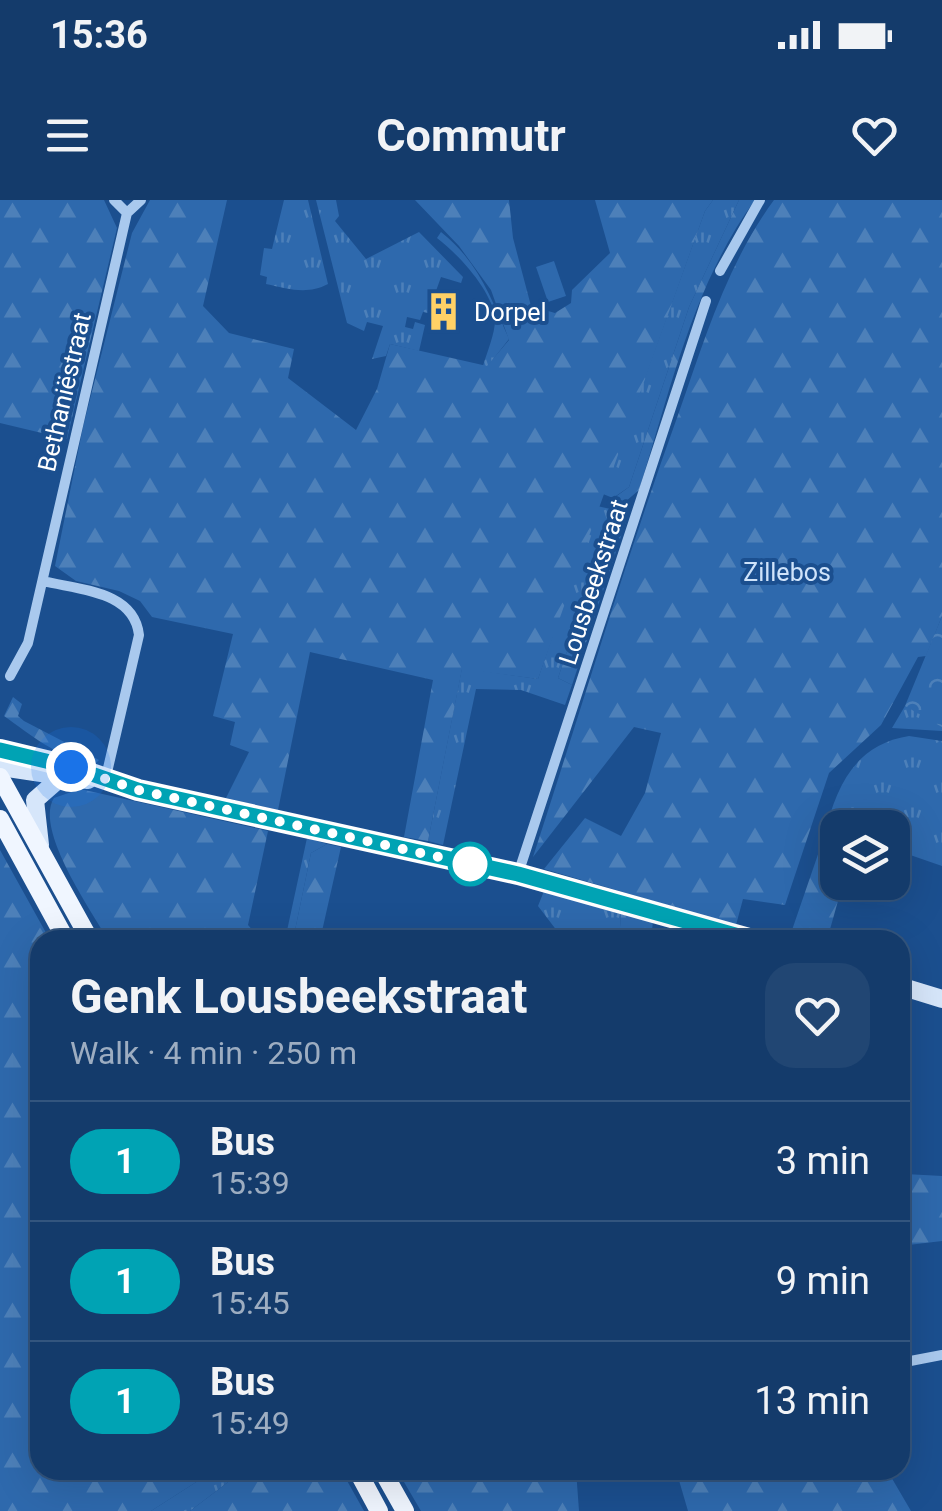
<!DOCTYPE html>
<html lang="en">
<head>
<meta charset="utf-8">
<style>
	:root { --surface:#143b6b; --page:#214673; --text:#f1f3f6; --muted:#9dadc1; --line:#33557e }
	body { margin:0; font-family:Roboto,sans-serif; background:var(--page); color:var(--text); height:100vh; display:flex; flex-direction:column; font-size:38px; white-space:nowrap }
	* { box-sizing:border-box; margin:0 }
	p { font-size:32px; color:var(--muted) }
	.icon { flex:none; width:55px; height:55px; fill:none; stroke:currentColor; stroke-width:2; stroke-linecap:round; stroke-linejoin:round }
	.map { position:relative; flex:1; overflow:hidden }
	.details { position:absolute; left:30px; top:730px; width:880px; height:550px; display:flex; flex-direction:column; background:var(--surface); border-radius:30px; box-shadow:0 10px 40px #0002,0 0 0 2px var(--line) }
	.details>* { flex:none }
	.badge { padding:0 20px; border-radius:32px; font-size:35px; line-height:65px }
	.buttons { position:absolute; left:820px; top:610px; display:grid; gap:20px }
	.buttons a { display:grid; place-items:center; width:90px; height:90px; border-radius:20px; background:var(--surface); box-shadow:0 10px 40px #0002,0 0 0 2px var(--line); font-size:50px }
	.you { position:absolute; width:50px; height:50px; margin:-25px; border:8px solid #fff; border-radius:50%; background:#1a73e8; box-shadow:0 0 0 15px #1a73e833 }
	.map>.badge { position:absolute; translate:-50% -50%; box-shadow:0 0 0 5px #fff }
	.round { display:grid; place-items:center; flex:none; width:105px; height:105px; border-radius:30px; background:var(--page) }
	.headline { display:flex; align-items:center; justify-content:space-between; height:170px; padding:0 40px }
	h1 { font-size:48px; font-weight:700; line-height:75px }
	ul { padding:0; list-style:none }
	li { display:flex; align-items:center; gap:30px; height:120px; padding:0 40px; border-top:2px solid var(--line) }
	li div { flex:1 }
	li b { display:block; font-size:38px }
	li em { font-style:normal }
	li .badge { min-width:110px; font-weight:700; text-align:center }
	.status { display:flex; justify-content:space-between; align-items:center; height:70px; padding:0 50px; background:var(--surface); direction:ltr }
	.status svg { height:28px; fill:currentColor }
	header { display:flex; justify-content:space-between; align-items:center; height:130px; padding:0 40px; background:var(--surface); font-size:45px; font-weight:700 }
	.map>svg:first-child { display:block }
	.grass { fill:url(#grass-tufts) }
	.forest { fill:url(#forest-firs) }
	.park { fill:url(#park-crowns) }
	.pitch { fill:#2e69ad }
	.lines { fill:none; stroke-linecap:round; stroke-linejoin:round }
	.street { stroke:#a9c9ee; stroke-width:10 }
	.secondary { stroke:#d6e6fa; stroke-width:18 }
	.primary { stroke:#f0f6ff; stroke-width:18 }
	.line-casing { stroke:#fff; stroke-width:22 }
	.line { stroke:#00a3b4; stroke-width:15 }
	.walk { stroke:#fff; stroke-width:10; stroke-dasharray:0 18 }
	.stop-dot { fill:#fff; stroke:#00a3b4; stroke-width:5 }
	.labels { text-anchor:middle; stroke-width:8; stroke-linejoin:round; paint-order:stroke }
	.poi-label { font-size:25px; fill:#fff; stroke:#1b4f8f; text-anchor:start }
	.street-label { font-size:25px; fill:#fff; stroke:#1b4f8f }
	.park-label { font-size:25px; fill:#cfe3fa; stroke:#1b4f8f }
</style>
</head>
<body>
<div class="status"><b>15:36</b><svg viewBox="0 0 49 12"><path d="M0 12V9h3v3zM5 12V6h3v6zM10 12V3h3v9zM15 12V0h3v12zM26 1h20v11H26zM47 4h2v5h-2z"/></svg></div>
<header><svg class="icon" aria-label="menu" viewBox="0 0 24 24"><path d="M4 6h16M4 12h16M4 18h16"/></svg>Commutr<svg class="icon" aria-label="heart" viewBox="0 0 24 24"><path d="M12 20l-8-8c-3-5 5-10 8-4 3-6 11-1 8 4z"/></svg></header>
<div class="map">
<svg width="942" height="1311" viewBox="0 0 942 1311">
	<defs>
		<pattern id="grass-tufts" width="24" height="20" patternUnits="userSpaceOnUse" patternTransform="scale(2.5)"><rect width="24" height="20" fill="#2e69ad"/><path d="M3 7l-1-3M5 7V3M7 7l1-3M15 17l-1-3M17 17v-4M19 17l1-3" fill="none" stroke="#4d80b9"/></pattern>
		<pattern id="forest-firs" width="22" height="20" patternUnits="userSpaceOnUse" patternTransform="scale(2.5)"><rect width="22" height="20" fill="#2e69ad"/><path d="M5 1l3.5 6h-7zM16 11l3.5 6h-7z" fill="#4d80b9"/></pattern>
		<pattern id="park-crowns" width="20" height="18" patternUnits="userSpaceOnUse" patternTransform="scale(2.5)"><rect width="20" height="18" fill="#2e69ad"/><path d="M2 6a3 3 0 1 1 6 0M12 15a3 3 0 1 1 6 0" fill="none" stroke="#4d80b9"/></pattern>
	</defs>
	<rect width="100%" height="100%" fill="#1b4f8f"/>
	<!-- grass -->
	<path class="grass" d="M284,0H308L328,84C307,95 289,89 266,84L267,77L260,75L264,48L272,49Z
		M316,0H336L339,16L335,21L366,59L419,32L463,77L461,83L441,77L428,113L423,112L420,120L407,117L405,127L413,129L415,122L425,125L419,151L390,144L386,156L372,159L383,126L367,122L364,131L347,123Z
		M713,0H739L689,107L629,287L613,298L603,294L705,11Z
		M441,32C478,61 491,98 509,139L487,167L483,166C487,152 495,134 495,120C494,92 458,54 437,38Z
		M597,306L615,310L558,478L572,485L565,505L521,490L476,489L443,645L428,641L462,468L538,479Z
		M905,506L942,510V531L892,528Z
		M909,536L942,541V666L893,649L892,628H838L837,636L825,634C836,586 856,544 909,536Z
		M307,638L327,644L311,653L293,740H285Z
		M544,691L621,714L619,740H564L538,706Z
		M215,1270H244L190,1311H151Z"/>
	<!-- forest -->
	<path class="forest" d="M0,0H104L117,28L67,239L0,223Z
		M150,0H227L203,106L229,133L294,149L288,178L356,230L377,189L390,144L487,166L509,140L491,90L459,46L415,0H509L513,38L531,106L555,113L571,103L572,90L610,53L595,0H713L705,11L538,479L462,469L428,641L404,637L433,480L310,452L278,610L226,598L249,552L230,545L235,522L213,516L233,434L152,417L140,401L119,391L76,381L55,366L83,227L132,33Z
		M739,0H755C693,84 670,192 639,290L625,302L614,298L629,287L689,107Z
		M774,0H942V416L926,456L918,457L881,525L829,573L785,705L743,699L736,725L544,669L585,618L621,636L645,593L661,533L634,527L533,657C581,510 625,361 678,215C704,141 727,64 774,0Z
		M615,310L626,321L572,485L558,478Z
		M13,497L22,504L18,516L24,521L99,560L94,565C59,558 32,536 4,516Z
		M80,589L268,631L248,725L261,740H108C91,710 34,629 54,598Z
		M825,634L837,636L838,682L843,683L827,740H794L791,733Z
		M327,644L341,647L320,740H293L311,653Z
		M0,650L50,740H40V1270H215L151,1311H0Z
		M621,714L653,721L651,740H619Z
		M900,953H905V974L942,976V1041L900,1046Z
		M244,1270H341L364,1311H190Z
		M397,1270H576L579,1311H421Z
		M676,1270H887L911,1311H688Z"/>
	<!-- park -->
	<path class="park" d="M942,416V527L905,506Z"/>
	<!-- pitch -->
	<path class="pitch" d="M554,61L566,96L548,102L536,67Z"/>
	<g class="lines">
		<!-- street -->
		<path class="street" d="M114,0L127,13
			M720,71L760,0
			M43,381C80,390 134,391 139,435L105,581
			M10,476L28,443L127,13L141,0
			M518,674L706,101
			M900,1163L942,1155"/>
		<!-- secondary -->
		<path class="secondary" d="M0,550L71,567L138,590L518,674L753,740
			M0,567L88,580
			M40,645L35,600L59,579
			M900,786L942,799"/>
		<!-- primary -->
		<path class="primary" d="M0,577L90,740
			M0,619L66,740
			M357,1270L379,1311
			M382,1270L405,1311"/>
	</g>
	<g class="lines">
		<defs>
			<path id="line" d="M0,550L71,567L138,590L518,674L753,740"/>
		</defs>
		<!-- line casing -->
		<use href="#line" class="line-casing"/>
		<!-- line -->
		<use href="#line" class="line"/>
		<!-- walk -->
		<path class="walk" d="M71,567L138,590L470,664"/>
	</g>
	<!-- icons -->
	<defs>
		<symbol id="building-bare" viewBox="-9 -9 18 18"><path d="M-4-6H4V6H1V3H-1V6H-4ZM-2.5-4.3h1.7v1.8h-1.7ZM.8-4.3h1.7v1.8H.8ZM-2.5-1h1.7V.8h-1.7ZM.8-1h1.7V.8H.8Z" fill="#ffd166" stroke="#1b4f8f" stroke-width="2.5" paint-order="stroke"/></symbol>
	</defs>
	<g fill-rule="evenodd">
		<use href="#building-bare" x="416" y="84" width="55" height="55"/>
	</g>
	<!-- markers -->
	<circle class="stop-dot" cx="470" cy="664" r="20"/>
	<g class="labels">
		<!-- poi labels -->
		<g class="poi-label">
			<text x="474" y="121">Dorpel</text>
		</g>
		<!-- street labels -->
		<g class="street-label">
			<text transform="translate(64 192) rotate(-77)" y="9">Bethaniëstraat</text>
			<text transform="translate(593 382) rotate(-72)" y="9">Lousbeekstraat</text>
		</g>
		<!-- park labels -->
		<g class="park-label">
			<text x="787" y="381">Zillebos</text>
		</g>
	</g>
</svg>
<div class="buttons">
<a><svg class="icon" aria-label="layers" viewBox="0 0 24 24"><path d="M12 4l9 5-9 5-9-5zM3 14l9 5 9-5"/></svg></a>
</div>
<div class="you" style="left:71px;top:567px"></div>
<section class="details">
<div class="headline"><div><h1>Genk Lousbeekstraat</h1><p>Walk · 4 min · 250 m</p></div><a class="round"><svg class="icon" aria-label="heart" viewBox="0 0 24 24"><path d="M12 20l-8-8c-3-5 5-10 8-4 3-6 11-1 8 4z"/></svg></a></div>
<ul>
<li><span class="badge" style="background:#00a3b4;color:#fff">1</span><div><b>Bus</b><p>15:39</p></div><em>3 min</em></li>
<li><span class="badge" style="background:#00a3b4;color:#fff">1</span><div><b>Bus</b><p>15:45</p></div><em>9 min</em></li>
<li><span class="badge" style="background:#00a3b4;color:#fff">1</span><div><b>Bus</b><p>15:49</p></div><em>13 min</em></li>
</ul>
</section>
</div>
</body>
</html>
